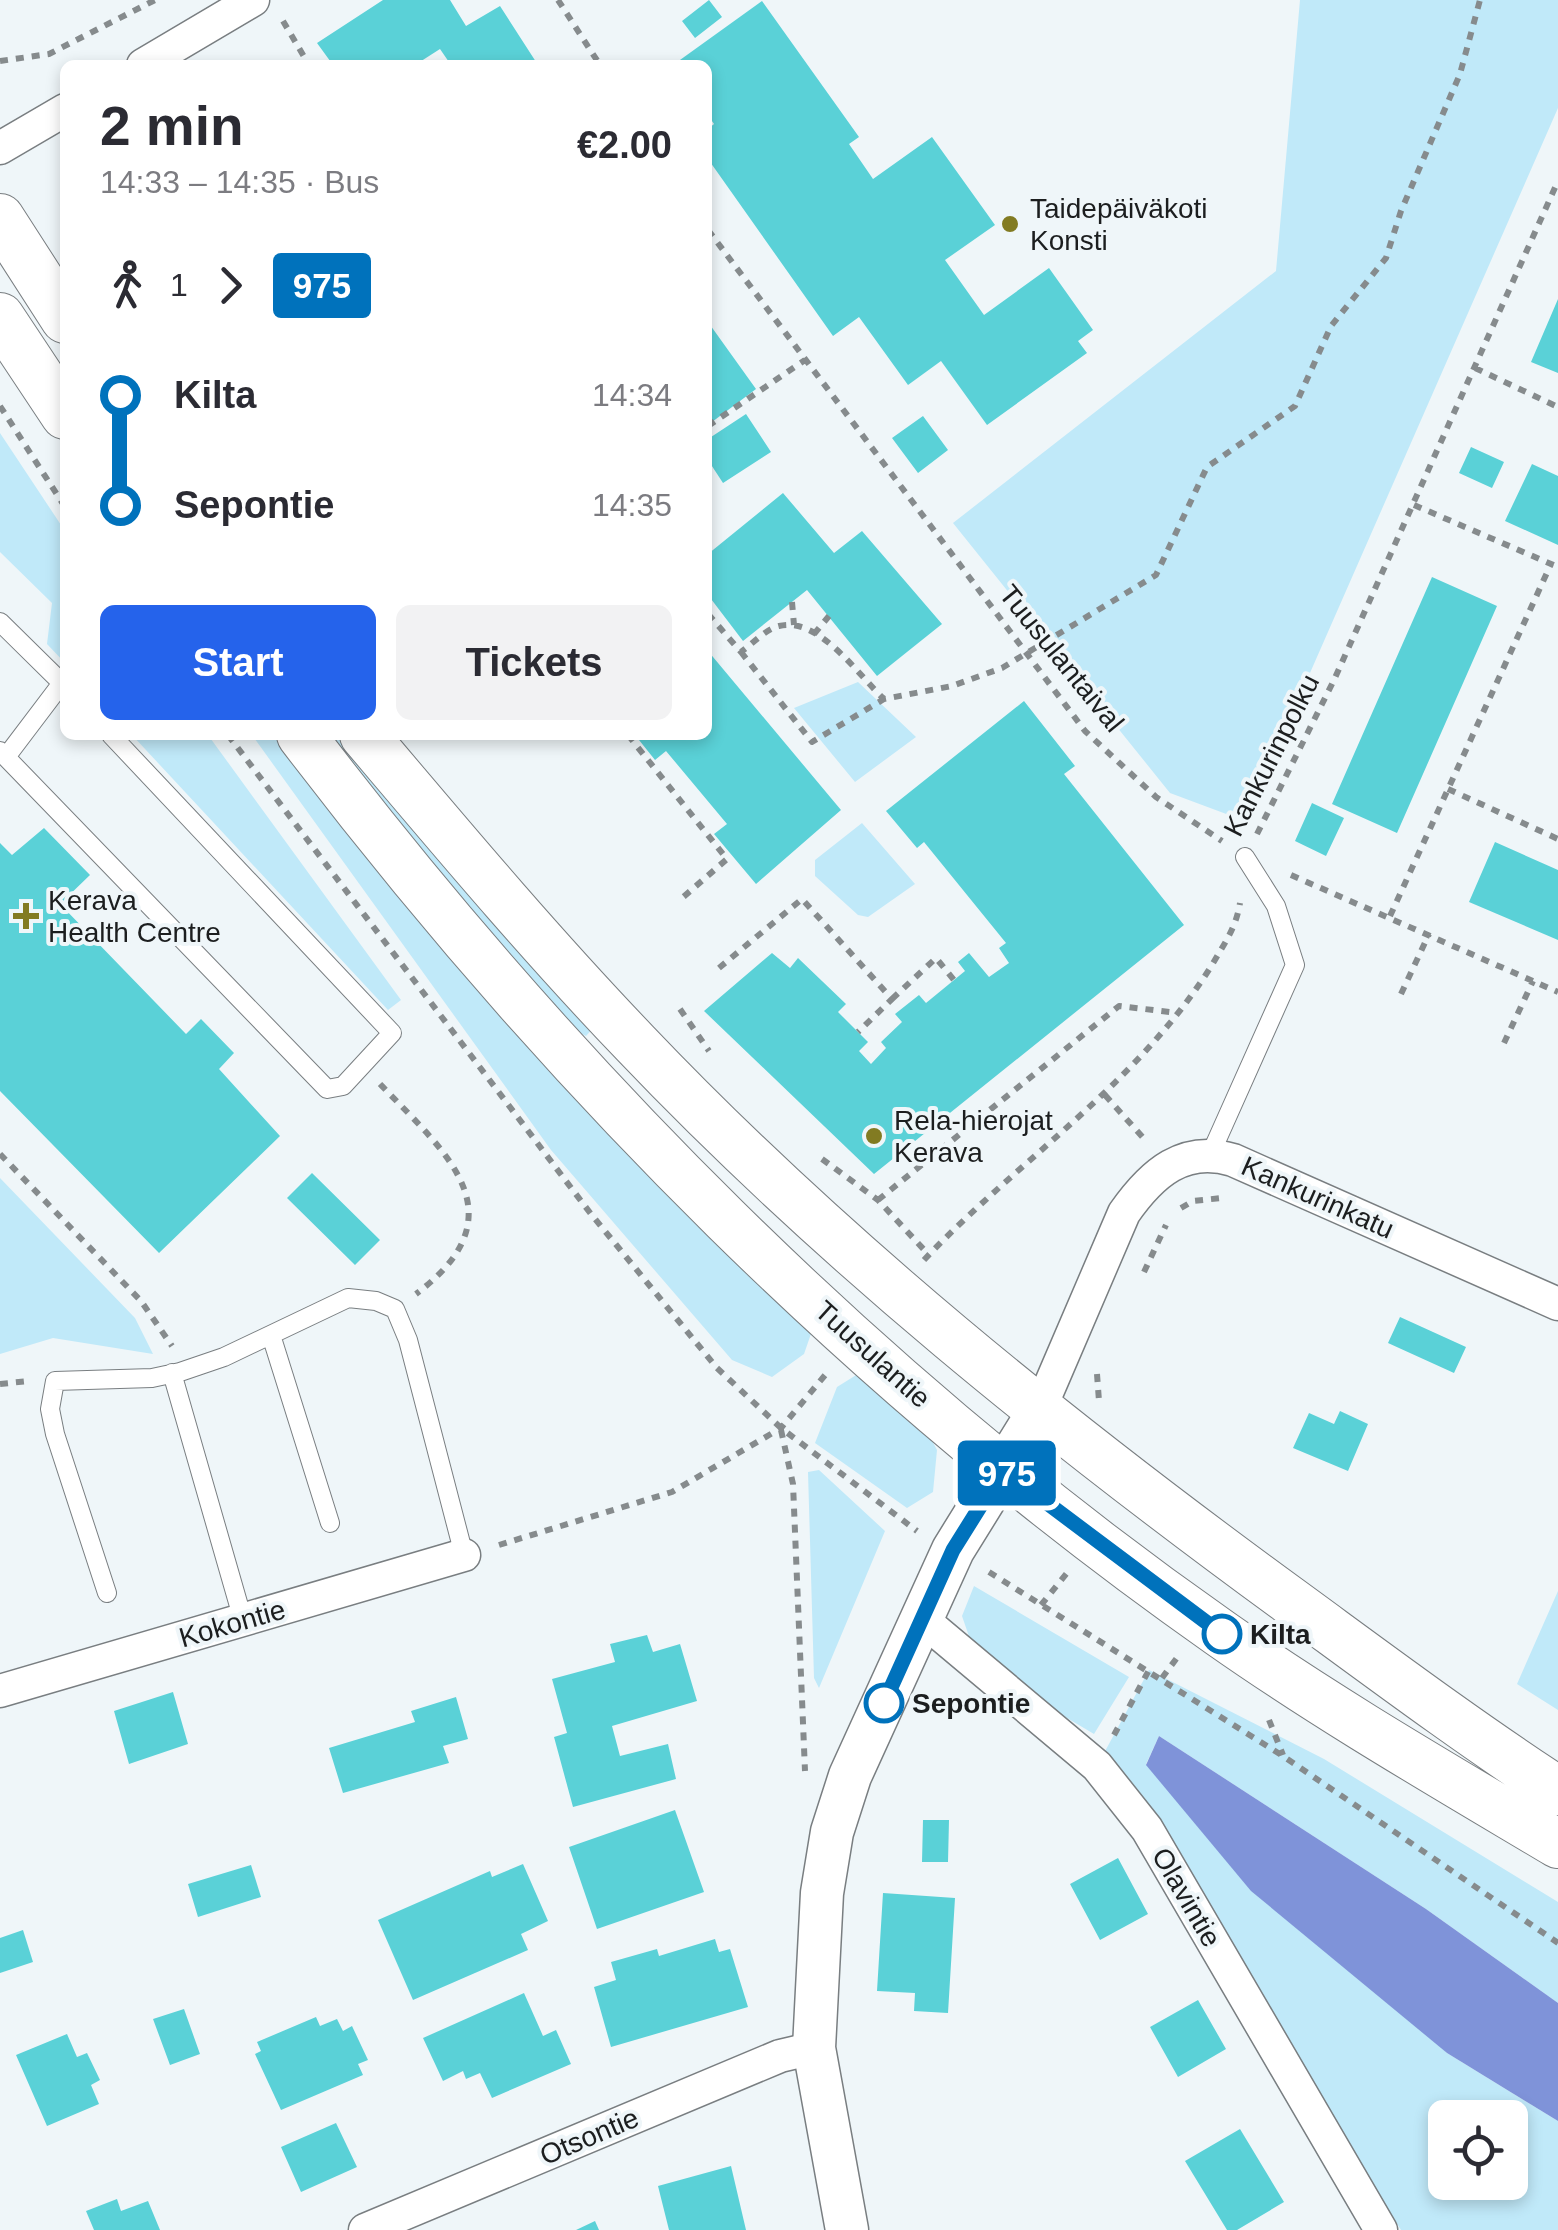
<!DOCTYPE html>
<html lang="en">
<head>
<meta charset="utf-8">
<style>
	:root { --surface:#fff; --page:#f2f2f3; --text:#2b2b33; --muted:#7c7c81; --accent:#2563eb }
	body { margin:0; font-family:Arial,sans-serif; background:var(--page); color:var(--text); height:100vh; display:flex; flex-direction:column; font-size:38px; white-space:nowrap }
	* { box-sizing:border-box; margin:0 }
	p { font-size:32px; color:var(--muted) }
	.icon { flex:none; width:55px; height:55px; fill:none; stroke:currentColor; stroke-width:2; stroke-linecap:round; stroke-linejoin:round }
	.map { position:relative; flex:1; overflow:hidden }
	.details { position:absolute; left:60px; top:60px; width:652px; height:680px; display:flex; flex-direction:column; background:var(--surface); border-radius:15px; box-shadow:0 5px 15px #0003 }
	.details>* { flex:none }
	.badge { padding:0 20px; border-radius:8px; font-size:35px; line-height:65px }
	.buttons { position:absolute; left:1428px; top:2100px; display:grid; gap:20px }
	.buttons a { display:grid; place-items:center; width:100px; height:100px; border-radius:15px; background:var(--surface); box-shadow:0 5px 15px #0003; font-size:50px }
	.map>.badge { position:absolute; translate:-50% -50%; box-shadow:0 0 0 5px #fff }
	.legs { display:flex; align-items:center; gap:15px; height:110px; padding:0 40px; font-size:32px }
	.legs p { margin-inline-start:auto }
	.headline { display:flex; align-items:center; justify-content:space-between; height:170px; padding:0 40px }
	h1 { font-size:55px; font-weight:600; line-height:75px }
	.action { display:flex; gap:20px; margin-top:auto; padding:20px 40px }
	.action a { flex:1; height:115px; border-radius:15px; background:var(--accent); color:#fff; font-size:40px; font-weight:600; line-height:115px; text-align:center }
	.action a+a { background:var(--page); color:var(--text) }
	ul { padding:0 40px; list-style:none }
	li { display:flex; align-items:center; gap:35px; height:110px; font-size:38px }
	li i { display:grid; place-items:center; width:15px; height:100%; margin:0 12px; background:currentColor }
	li i::after { content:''; width:25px; height:25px; margin:-12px; border:8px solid; border-radius:50%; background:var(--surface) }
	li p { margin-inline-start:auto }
	li:first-child i { background:linear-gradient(#0000 50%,currentColor 0) }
	li:last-child i { background:linear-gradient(currentColor 50%,#0000 0) }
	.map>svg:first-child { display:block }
	.green { fill:#c0e9f9; fill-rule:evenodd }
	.water { fill:#7f93d9 }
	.building { fill:#5ad1d7 }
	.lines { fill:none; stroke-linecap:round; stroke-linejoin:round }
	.service-casing { stroke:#797e81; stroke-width:20 }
	.minor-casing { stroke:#797e81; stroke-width:35 }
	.tertiary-casing { stroke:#797e81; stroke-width:45 }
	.secondary-casing { stroke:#797e81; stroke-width:50 }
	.path { stroke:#868b8d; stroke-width:6; stroke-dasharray:8 8; stroke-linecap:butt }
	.service { stroke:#fff; stroke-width:18 }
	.minor { stroke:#fff; stroke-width:32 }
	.tertiary { stroke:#fff; stroke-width:42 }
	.secondary { stroke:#fff; stroke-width:48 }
	.line-1-casing { stroke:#fff; stroke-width:22 }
	.line-1 { stroke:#0072bc; stroke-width:15 }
	.poi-dot { fill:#827b22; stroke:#eff6f9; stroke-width:4 }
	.stop-1-dot { fill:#fff; stroke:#0072bc; stroke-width:5 }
	.labels { text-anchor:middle; stroke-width:8; stroke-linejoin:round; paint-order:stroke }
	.poi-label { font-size:28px; fill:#1c1e1f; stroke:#eff6f9; text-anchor:start }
	.street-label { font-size:28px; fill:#1c1e1f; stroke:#eff6f9 }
	.stop-label { font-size:28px; font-weight:bold; fill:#1c1e1f; stroke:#eff6f9; text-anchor:start }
</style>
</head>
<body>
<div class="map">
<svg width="1558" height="2230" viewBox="0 0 1558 2230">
	<rect width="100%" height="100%" fill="#eff6f9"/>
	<!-- green -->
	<path class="green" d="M1300,0H1558V108L1245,821L1170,793L953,523L1276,271Z
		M0,433L65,531V663L47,644L52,603L0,552Z
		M858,682L916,737L855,782L794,708Z
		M132,735H208L401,1000L388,1010Z
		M252,735H281L813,1328L804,1354L772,1377L732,1360L551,1150Z
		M319,735H336L446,851L597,1024L586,1036L556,1021Z
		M862,823L915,884L868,917L858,915L815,876V860Z
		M0,1178L135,1318L153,1354L53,1338L0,1354Z
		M869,1367L920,1418L937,1450L933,1492L907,1508L815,1443L837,1387Z
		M819,1470L885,1531L819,1688L814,1678L808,1472Z
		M974,1586L1129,1677L1094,1734L1008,1683L974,1651L962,1616Z
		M1558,1591V1710L1517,1684Z
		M1149,1670L1324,1759L1558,1902V2003L1426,1909L1159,1736L1146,1764L1447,2053L1558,2121V2230H1401L1147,1829L1097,1766ZM1445,2118H1510V2182H1445Z"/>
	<!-- water -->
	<path class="water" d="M1159,1736L1426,1909L1558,2003V2121L1447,2053L1251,1891L1146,1765Z"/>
	<!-- building -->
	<path class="building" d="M383,0H450L466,26L500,6L538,65H451L440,49L415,65H333L317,43Z
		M709,0L722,17L695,38L682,21Z
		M762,1L859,137L849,144L873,179L932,137L995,225L945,260L984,315L1049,268L1093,330L1078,341L1087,353L987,425L941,361L908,385L859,317L833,336L708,159V129L714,124L708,115V65H673Z
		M1558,299V373L1531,362Z
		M708,322L756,389L708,425Z
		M746,414L771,452L723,483L708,460V439Z
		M923,416L948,450L918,473L892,438Z
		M1471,447L1504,462L1492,488L1459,473Z
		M1532,464L1558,476V545L1505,521Z
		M783,493L834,553L862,531L942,624L877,676L807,590L743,641L708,595V554Z
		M1432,577L1497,606L1397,833L1332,804Z
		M708,651L841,810L756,884L714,834L727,824L666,751L655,760L635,735H708Z
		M1024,701L1075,766L1064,774L1184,925L874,1174L704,1011L772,953L790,968L798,958L846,1004L838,1012L868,1042L859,1051L871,1064L886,1048L881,1042L902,1022L895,1014L919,995L926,1003L965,971L958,962L969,953L989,977L1009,963L999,948L1006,943L924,842L917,848L886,811Z
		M1312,803L1344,818L1326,856L1295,841Z
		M44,828L90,875L60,904L186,1034L201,1019L234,1053L219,1069L280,1136L159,1253L0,1091V843L12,855Z
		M1495,842L1558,870V940L1469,902Z
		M312,1173L380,1240L355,1265L287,1198Z
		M1400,1317L1466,1347L1454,1373L1388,1343Z
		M1340,1411L1368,1424L1348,1471L1293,1448L1309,1413L1334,1424Z
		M647,1635L653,1652L680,1644L697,1701L612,1726L620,1756L668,1744L676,1779L573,1807L554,1737L567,1733L552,1679L615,1662L610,1644Z
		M173,1692L188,1744L129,1764L114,1711Z
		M456,1697L468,1739L443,1746L449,1763L343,1793L329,1748L415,1722L411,1711Z
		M675,1810L704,1892L597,1929L569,1847Z
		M923,1820H949L948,1862H922Z
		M1118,1858L1148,1914L1100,1940L1070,1884Z
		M523,1864L548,1921L521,1934L528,1950L413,2000L378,1920L490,1871L492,1877Z
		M251,1865L261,1897L198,1917L188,1884Z
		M883,1893L955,1898L948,2013L914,2011L915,1993L877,1991Z
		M23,1930L33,1962L0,1973V1938Z
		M715,1939L719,1952L730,1949L748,2007L611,2047L594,1987L616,1980L611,1962L657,1949L659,1956Z
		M524,1993L543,2036L556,2030L571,2064L492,2098L480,2073L466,2079L463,2071L443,2081L423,2038Z
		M1198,2000L1226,2049L1178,2077L1150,2027Z
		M184,2009L200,2054L170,2065L153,2019Z
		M316,2017L320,2026L337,2019L343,2031L352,2026L368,2060L358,2064L363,2075L281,2110L255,2054L261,2051L257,2042Z
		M67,2034L77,2057L87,2053L100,2080L91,2085L99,2104L47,2126L16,2055Z
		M336,2123L357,2167L301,2192L281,2147Z
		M1240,2129L1284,2202L1237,2230H1227L1185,2161Z
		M731,2166L746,2230H669L658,2186Z
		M117,2199L121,2211L148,2201L160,2230H94L86,2211Z
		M595,2221L599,2230H576Z"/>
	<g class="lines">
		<defs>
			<path id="service" d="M0,622L65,686
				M0,751L327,1089L343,1086L392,1033L111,735
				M6,757L62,683
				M1211,1153L1295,965L1276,906L1245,857
				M271,1335L330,1523
				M172,1373L243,1620
				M107,1593L55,1434L50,1409L55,1381L152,1378L180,1372L224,1357L348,1298L376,1301L395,1309L408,1340L464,1555"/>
			<path id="minor" d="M143,65L253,0
				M0,148L65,110
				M1039,1411L1124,1213C1152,1173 1184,1145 1233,1160L1558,1304
				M923,1620L1097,1766L1147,1829L1381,2230
				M0,1691L464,1555
				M365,2230L780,2056L814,2048"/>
			<path id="tertiary" d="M847,2230L814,2048L822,1893L832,1832L850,1776L953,1550L1039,1411"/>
			<path id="secondary" d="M0,218L65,319
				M0,317L65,415
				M301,735C561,1077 868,1386 1220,1633C1328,1709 1444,1776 1558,1844
				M364,735C452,839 540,944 635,1043C832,1250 1059,1432 1289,1600C1378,1665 1466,1731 1558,1791"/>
		</defs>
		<!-- service casing -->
		<use href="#service" class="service-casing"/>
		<!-- minor casing -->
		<use href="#minor" class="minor-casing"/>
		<!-- tertiary casing -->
		<use href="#tertiary" class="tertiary-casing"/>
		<!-- secondary casing -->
		<use href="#secondary" class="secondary-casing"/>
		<!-- path -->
		<path class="path" d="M558,0L600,65
			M283,21L309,65
			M0,61L49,54L155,0
			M708,230L1085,731L1156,797L1222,841
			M1475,368L1558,407
			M0,406L65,507
			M708,426L805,360
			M1414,505L1558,567
			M792,602L794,625
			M708,614L741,652C752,644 766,629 779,626C819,616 858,675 884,699L952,686L1002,668L1156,575L1207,467L1295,406L1331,326L1386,258L1401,211L1460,74L1480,0
			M814,634L829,616
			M741,652L812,742L884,699
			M228,735L591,1214L717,1368L781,1428L917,1531
			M628,735L727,859L681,899
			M1448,789L1558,839
			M1257,834L1334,680L1558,181
			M1291,875L1558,992
			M1390,916L1551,564
			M719,968L802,899L892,999L858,1032
			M1401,994L1429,934
			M892,999L936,958L954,980
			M680,1009L709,1051
			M1504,1043L1533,981
			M380,1084C446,1153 522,1214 416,1294
			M1105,1095L1146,1141
			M0,1154L141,1301L172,1346
			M822,1159L878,1200L928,1254
			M878,1200L1119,1006L1178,1013
			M1181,1208L1193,1201L1222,1198
			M924,1260C1019,1159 1137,1085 1212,965C1224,944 1236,928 1240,903
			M1144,1272L1166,1225
			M1097,1374L1099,1401
			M0,1384L29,1381
			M781,1430L793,1484L805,1771
			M499,1545L672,1492L781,1428L826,1374
			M989,1572L1283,1756L1558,1943
			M1041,1605L1067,1573
			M1162,1678L1179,1655
			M1269,1720L1283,1755
			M1114,1735L1149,1670"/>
		<!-- service -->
		<use href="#service" class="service"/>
		<!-- minor -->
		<use href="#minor" class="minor"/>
		<!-- tertiary -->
		<use href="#tertiary" class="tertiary"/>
		<!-- secondary -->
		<use href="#secondary" class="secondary"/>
	</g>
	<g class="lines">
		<defs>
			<path id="line-1" d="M884,1703L953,1550L1003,1470L1222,1634"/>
		</defs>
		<!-- line-1 casing -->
		<use href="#line-1" class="line-1-casing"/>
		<!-- line-1 -->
		<use href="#line-1" class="line-1"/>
	</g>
	<!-- markers -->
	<g class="poi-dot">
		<circle cx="1010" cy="224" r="10"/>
		<path d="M21 901h10v10h10v10h-10v10h-10v-10h-10v-10h10z"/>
		<circle cx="874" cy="1136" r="10"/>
	</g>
	<g class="stop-1-dot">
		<circle cx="1222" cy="1634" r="18"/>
		<circle cx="884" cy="1703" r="18"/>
	</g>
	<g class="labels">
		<!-- poi labels -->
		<g class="poi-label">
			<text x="1030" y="218">Taidepäiväkoti<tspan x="1030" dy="32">Konsti</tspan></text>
			<text x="48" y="910">Kerava<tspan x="48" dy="32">Health Centre</tspan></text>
			<text x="894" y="1130">Rela-hierojat<tspan x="894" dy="32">Kerava</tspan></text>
		</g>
		<!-- street labels -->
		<g class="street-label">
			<text transform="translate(1062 658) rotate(51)" y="10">Tuusulantaival</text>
			<text transform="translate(1271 755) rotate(-63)" y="10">Kankurinpolku</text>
			<text transform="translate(1318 1197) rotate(24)" y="10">Kankurinkatu</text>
			<text transform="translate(873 1354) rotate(42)" y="10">Tuusulantie</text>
			<text transform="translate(232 1623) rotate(-16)" y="10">Kokontie</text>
			<text transform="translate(1187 1897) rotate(60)" y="10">Olavintie</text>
			<text transform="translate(589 2136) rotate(-23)" y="10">Otsontie</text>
		</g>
		<!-- stop labels -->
		<g class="stop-label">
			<text x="1250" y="1644">Kilta</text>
			<text x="912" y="1713">Sepontie</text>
		</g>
	</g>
</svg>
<div class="buttons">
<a><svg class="icon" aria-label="locate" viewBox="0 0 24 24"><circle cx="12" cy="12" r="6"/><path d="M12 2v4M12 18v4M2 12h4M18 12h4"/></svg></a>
</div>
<b class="badge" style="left:1007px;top:1473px;background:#0072bc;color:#fff">975</b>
<section class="details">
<div class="headline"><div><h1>2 min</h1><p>14:33 – 14:35 · Bus</p></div><b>€2.00</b></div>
<div class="legs"><svg class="icon" aria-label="walk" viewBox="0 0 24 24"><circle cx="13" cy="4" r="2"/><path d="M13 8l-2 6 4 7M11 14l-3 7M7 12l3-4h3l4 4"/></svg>1<svg class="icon" aria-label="forward" viewBox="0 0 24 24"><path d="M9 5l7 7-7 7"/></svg><b class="badge" style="background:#0072bc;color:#fff">975</b></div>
<ul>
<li><i style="color:#0072bc"></i><b>Kilta</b><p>14:34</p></li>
<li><i style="color:#0072bc"></i><b>Sepontie</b><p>14:35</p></li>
</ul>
<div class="action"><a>Start</a><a>Tickets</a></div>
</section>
</div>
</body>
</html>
